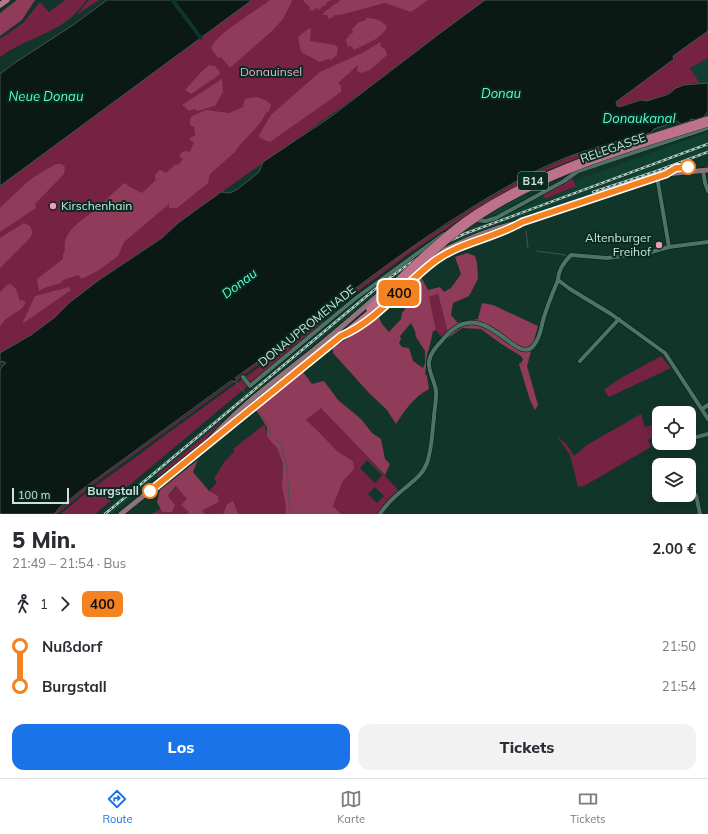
<!DOCTYPE html>
<html lang="de">
<head>
<meta charset="utf-8">
<style>
	:root { --surface:#fff; --page:#f2f2f3; --text:#2b2b33; --muted:#7c7c81; --line:#e1e1e2; --accent:#1a73e8 }
	body { margin:0; font-family:Mulish,sans-serif; background:var(--page); color:var(--text); height:100vh; display:flex; flex-direction:column; font-size:15px; white-space:nowrap }
	* { box-sizing:border-box; margin:0 }
	p { font-size:13px; color:var(--muted) }
	.icon { flex:none; width:22px; height:22px; fill:none; stroke:currentColor; stroke-width:2; stroke-linecap:round; stroke-linejoin:round }
	.map { position:relative; height:514px; overflow:hidden }
	.side { display:flex; flex-direction:column; background:var(--surface); flex:1 }
	.side>* { flex:none }
	.badge { padding:0 8px; border-radius:6px; font-size:14px; line-height:26px }
	.tools { position:absolute; left:652px; top:406px; display:grid; gap:8px }
	.tools a { display:grid; place-items:center; width:44px; height:44px; border-radius:8px; background:var(--surface); box-shadow:0 4px 16px #0002; font-size:20px }
	.scale { position:absolute; left:12px; bottom:10px; width:57px; box-sizing:border-box; padding-left:4px; border:2px solid #cee1d9; border-top:0; font-size:11px; line-height:14px; white-space:nowrap; color:#cee1d9; -webkit-text-stroke:3px #072b21; paint-order:stroke }
	.map>.badge { position:absolute; translate:-50% -50%; box-shadow:0 0 0 2px #fff }
	.legs { display:flex; align-items:center; gap:6px; height:44px; padding:0 12px; font-size:13px }
	.legs p { margin-inline-start:auto }
	.overview { display:flex; align-items:center; justify-content:space-between; height:68px; padding:0 12px }
	h1 { font-size:22px; font-weight:800; line-height:30px }
	.primary-button { display:flex; gap:8px; margin-top:auto; padding:8px 12px }
	.primary-button a { flex:1; height:46px; border-radius:12px; background:var(--accent); color:#fff; font-size:16px; font-weight:800; line-height:46px; text-align:center }
	.primary-button a+a { background:var(--page); color:var(--text) }
	ul { padding:0 12px; list-style:none }
	li { display:flex; align-items:center; gap:14px; height:40px; font-size:15px }
	li i { display:grid; place-items:center; width:6px; height:100%; margin:0 5px; background:currentColor }
	li i::after { content:''; width:10px; height:10px; margin:-5px; border:3px solid; border-radius:50%; background:var(--surface) }
	li p { margin-inline-start:auto }
	li:first-child i { background:linear-gradient(#0000 50%,currentColor 0) }
	li:last-child i { background:linear-gradient(currentColor 50%,#0000 0) }
	.dock { display:flex; justify-content:space-around; align-items:center; height:56px; border-top:1px solid var(--line); background:var(--surface); font-size:11px; color:var(--muted) }
	.dock a { display:grid; justify-items:center; gap:2px }
	.dock .active { color:var(--accent) }
	.map>svg:first-child { display:block }
	.built { fill:#114032 }
	.green { fill:#752243; fill-rule:evenodd }
	.forest { fill:#903b5a; fill-rule:evenodd }
	.water { fill:#0a1914; stroke:#45554f }
	.pier { fill:#12352a }
	.lines { fill:none; stroke-linecap:round; stroke-linejoin:round }
	.stream { stroke:#45554f; stroke-width:1 }
	.minor-casing { stroke:#021b14; stroke-width:5 }
	.major-casing { stroke:#021b14; stroke-width:6 }
	.highway-casing { stroke:#021b14; stroke-width:6 }
	.minor { stroke:#4f7366; stroke-width:4 }
	.major { stroke:#91727b; stroke-width:5 }
	.highway { stroke:#bd7289; stroke-width:5.5 }
	.rail-casing { stroke:#b5cac2; stroke-width:2.5 }
	.rail { stroke:#072b21; stroke-width:1; stroke-dasharray:3; stroke-linecap:butt }
	.highway-bridge-casing { stroke:#021b14; stroke-width:6; stroke-linecap:butt }
	.highway-bridge { stroke:#bd7289; stroke-width:5.5 }
	.line-1-casing { stroke:#fff; stroke-width:9 }
	.line-1 { stroke:#f58220; stroke-width:6 }
	.stop-1-dot { fill:#fff; stroke:#f58220; stroke-width:2 }
	.poi-dot { fill:#f09ab4; stroke:#072b21; stroke-width:1.5 }
	.labels { text-anchor:middle; stroke-width:4; stroke-linejoin:round; paint-order:stroke }
	.shield { fill:#072b21; stroke:#92aaa2; stroke-width:1 }
	.shield-label { font-size:11px; font-weight:bold; fill:#cee1d9 }
	.park-label { font-size:12px; fill:#f7adc3; stroke:#072b21 }
	.street-label { font-size:12px; fill:#cee1d9; stroke:#072b21 }
	.poi-label { font-size:12px; fill:#cee1d9; stroke:#072b21; text-anchor:start }
	.stop-label { font-size:12px; font-weight:bold; fill:#cee1d9; stroke:#072b21; text-anchor:end }
	.water-label { font-size:13px; font-style:italic; fill:#5dfdce; stroke:#072b21 }
</style>
</head>
<body>
<div class="map">
<svg width="708" height="514" viewBox="0 0 708 514">
	<rect width="100%" height="100%" fill="#12352a"/>
	<!-- built -->
	<path class="built" d="M708,58V83H700L690,67Z
		M708,132V153L674,167L483,231L442,249L471,226L487,224L505,216L532,203L531,201L543,195L545,199L560,193L576,186L575,181Z
		M525,194L527,199L510,207V210L488,219L487,216L490,214Z
		M424,250L398,276L259,390L112,514H101L366,293Z"/>
	<!-- green -->
	<path class="green" d="M65,0H87C81,7 75,15 68,20C47,36 21,41 0,57V39L23,23L40,2L49,12Z
		M89,0H99L78,14V13Z
		M252,0H485L439,34L360,94L178,223L162,238L99,280L69,303L54,318L31,335L0,353V186Z
		M708,31V58L690,68L700,83C679,83 667,97 647,101C643,102 642,99 638,100C632,102 624,107 617,106V100L673,59V56Z
		M632,138V139L594,152L542,172L479,207L411,252L237,380V378L412,247L479,204L524,178L573,155Z
		M572,177L576,186L545,199L543,195Z
		M438,294L448,333L442,338L436,330L429,297Z
		M324,320V322L95,514H61C89,488 123,468 153,444Z
		M661,356L671,368L609,397L604,390C621,376 642,367 661,356Z
		M233,381L234,382L91,486L57,514H54L84,489Z
		M321,407L399,491L389,500L378,514H341L333,506L343,481L353,461L337,451L321,434L305,421ZM367,460L382,475L375,483L360,468ZM375,487L384,496L377,503L368,494Z
		M641,414L645,427L659,423V435L648,440L651,447L584,486L578,487L570,455L557,436L567,445L574,456L587,445Z
		M221,422L222,423L204,441L157,478V475Z
		M265,424L267,436L271,442L277,448L283,464L282,487L286,507L285,514H239L236,509L227,504L223,514H204L203,510L219,502L215,496L209,491L217,482L214,479L224,462L234,452L233,449Z
		M177,486L187,499L189,512L187,514H151L160,509L162,512L168,497Z"/>
	<!-- forest -->
	<path class="forest" d="M17,0H35L22,20L0,36V13Z
		M270,0H291L292,1L283,19L273,30L231,67H229L221,57L218,58L211,48C216,34 257,10 270,0Z
		M304,0H332L327,2L326,5L321,7L320,10L317,8L312,11L309,9L310,7L304,2Z
		M341,0H428L411,12L385,3L340,15H334L333,17L329,19L327,15H323L324,12Z
		M366,18C375,18 382,20 387,27C382,39 365,44 354,50L351,46L348,47L346,40L350,34L353,33L352,29L359,22L366,20Z
		M309,28L311,29L310,41L335,45L338,48L337,55L331,60L328,59L320,62L301,52L298,37Z
		M381,42L380,46L385,49L387,55L370,70L361,73L357,71L358,65L338,83L341,86V92L270,142L260,138L259,135L271,115L320,72L362,53Z
		M209,65L212,66H215L220,72L219,75L191,94L185,90L201,72Z
		M222,79L223,92L215,106L197,111L194,109L189,111L182,105Z
		M257,97L267,101L271,105L269,111L266,113L261,122L239,146L235,152L210,174L208,183L177,208H169V204L124,242L118,256L99,270L84,278H80L79,275L63,280L61,283L47,287L39,291L37,279L63,259V254L65,251C61,231 83,220 95,210C102,205 107,198 114,192C117,189 120,188 123,184L126,183L128,186L142,193L157,179H155V175L160,170L166,173L176,164L178,165L183,159L179,157L182,152L186,151L190,152L194,142L189,140L191,137L195,136L194,127L190,125V120L192,116L206,110L229,113L243,107L245,99Z
		M56,164H62L65,167L64,174L35,204L36,208L0,232V208L24,185L35,176Z
		M24,223L30,226L33,232L30,238L0,268V238Z
		M467,253L475,256L477,263L478,279L469,296L453,303L451,315L458,323L478,319L482,303L493,305L538,326L527,366L538,405L535,410L530,400L519,364L522,362L523,359L521,356L500,343L481,329L462,328L448,338V333L438,294L429,297L436,330L433,331L429,349C425,356 427,367 425,374L427,376L429,389C415,396 404,411 396,424L387,410L369,393L333,353V348L379,317L382,324L389,332L401,319L402,313L405,309L403,294L421,277L428,290L440,287L444,292L451,288L461,274L455,257ZM411,323L415,331L416,337L425,351V363L423,368L413,361L409,348L402,347L399,343L401,339L400,336Z
		M11,284L16,289L20,301L22,300L26,302C22,312 12,313 4,321C3,322 2,324 0,326V292L7,285Z
		M69,287L71,290L22,324L35,296Z
		M303,372L312,384L324,381L338,400L361,419L372,433L381,439L385,459L390,464L385,475L321,408L306,420L321,434L337,451L353,461L354,469L343,481L333,506L341,514H285L286,507L282,487L283,464L277,448L271,442L267,436V427L256,410Z
		M198,460L193,472L209,491L218,496L219,502L203,510L204,514H187L189,512L181,505L187,499L176,486L168,496L175,505L172,512H162L157,502L160,490Z
		M233,501L236,509L239,514H223L227,504Z"/>
	<!-- water -->
	<path class="water" d="M107,0H252L0,186V74L13,64L73,25Z
		M485,0H708V31L673,56L674,59L616,102L617,106L619,107L641,100L647,101L669,94L676,88L684,85L708,83V111L704,117L694,120L691,119L690,121L681,124L677,121L654,129L651,133C625,139 598,146 573,155C540,167 509,185 479,203C393,255 317,320 235,378L237,380L234,382L232,380L84,488L60,507L54,514H0V369L6,363L2,361L0,363V353L31,335L54,318L69,303L99,280L162,238L178,223L221,192L230,193L238,189L259,172L263,162L329,118L439,34Z"/>
	<!-- pier -->
	<path class="pier" d="M170,0H175L195,27L203,38L200,40Z"/>
	<g class="lines">
		<!-- stream -->
		<path class="stream" d="M526,231L528,248
			M537,251C545,253 562,253 567,256
			M235,381L245,393
			M258,409L264,419L269,425L271,436L280,444L283,452L287,467L290,514"/>
		<defs>
			<path id="minor" d="M703,170L705,183L708,191
				M657,177L669,247
				M474,220L486,221L496,218L564,181L578,171L708,128
				M558,280L570,289L611,314L665,353L708,419
				M580,361L619,319
				M243,377L250,386L356,298L444,234
				M702,409L708,405
				M693,438L708,434
				M696,495L700,514
				M380,514C385,506 391,500 398,494C409,484 422,477 427,463C432,449 432,433 434,418C434,409 437,400 436,391C435,382 428,371 429,362C430,352 439,344 445,337C485,292 516,369 534,345C541,337 541,326 544,317C548,304 553,292 558,280C558,271 565,261 571,255L607,258L648,253L669,247L708,242"/>
			<path id="major" d="M431,256C460,243 490,228 522,222L666,174L708,170
				M212,440L341,336C380,319 402,283 436,260C457,245 487,237 510,229L519,223
				M203,448C233,411 273,382 310,353C335,333 359,312 383,291
				M121,514L204,447"/>
			<path id="highway" d="M0,5L7,0
				M369,309L385,292
				M341,336L389,296"/>
		</defs>
		<!-- minor casing -->
		<use href="#minor" class="minor-casing"/>
		<!-- major casing -->
		<use href="#major" class="major-casing"/>
		<!-- highway casing -->
		<use href="#highway" class="highway-casing"/>
		<!-- minor -->
		<use href="#minor" class="minor"/>
		<!-- major -->
		<use href="#major" class="major"/>
		<!-- highway -->
		<use href="#highway" class="highway"/>
		<defs>
			<path id="rail" d="M593,192L654,172L708,152
				M105,514L374,290C402,267 431,248 464,234L708,144"/>
		</defs>
		<!-- rail casing -->
		<use href="#rail" class="rail-casing"/>
		<!-- rail -->
		<use href="#rail" class="rail"/>
		<defs>
			<path id="highway-bridge" d="M385,292C414,264 443,234 477,212C547,167 629,143 708,119
				M389,296C411,274 433,251 458,232C531,176 621,151 708,124"/>
		</defs>
		<!-- highway-bridge casing -->
		<use href="#highway-bridge" class="highway-bridge-casing"/>
		<!-- highway-bridge -->
		<use href="#highway-bridge" class="highway-bridge"/>
	</g>
	<g class="lines">
		<defs>
			<path id="line-1" d="M150,491L341,336C379,320 403,284 436,260C461,242 495,238 522,222L666,174L676,168L688,167"/>
		</defs>
		<!-- line-1 casing -->
		<use href="#line-1" class="line-1-casing"/>
		<!-- line-1 -->
		<use href="#line-1" class="line-1"/>
	</g>
	<!-- markers -->
	<g class="stop-1-dot">
		<circle cx="688" cy="167" r="7"/>
		<circle cx="150" cy="491" r="7"/>
	</g>
	<g class="poi-dot">
		<circle cx="53" cy="206" r="4"/>
		<circle cx="659" cy="245" r="4"/>
	</g>
	<g class="labels">
		<!-- shield labels -->
		<rect class="shield" x="518" y="172" width="30" height="18" rx="3"/>
		<g class="shield-label">
			<text x="533" y="185">B14</text>
		</g>
		<!-- park labels -->
		<g class="park-label">
			<text x="271" y="76">Donauinsel</text>
		</g>
		<!-- street labels -->
		<g class="street-label">
			<text transform="translate(613 148) rotate(-19)" y="4">RELEGASSE</text>
			<text transform="translate(307 326) rotate(-39)" y="4">DONAUPROMENADE</text>
		</g>
		<!-- poi labels -->
		<g class="poi-label">
			<text x="61" y="210">Kirschenhain</text>
			<text x="651" y="242" text-anchor="end">Altenburger<tspan x="651" dy="14">Freihof</tspan></text>
		</g>
		<!-- stop labels -->
		<g class="stop-label">
			<text x="139" y="495">Burgstall</text>
		</g>
		<!-- water labels -->
		<g class="water-label">
			<text x="501" y="98">Donau</text>
			<text x="46" y="101">Neue Donau</text>
			<text x="639" y="123">Donaukanal</text>
			<text transform="translate(239 283) rotate(-37)" y="5">Donau</text>
		</g>
	</g>
</svg>
<div class="tools">
<a><svg class="icon" aria-label="locate" viewBox="0 0 24 24"><circle cx="12" cy="12" r="6"/><path d="M12 2v4M12 18v4M2 12h4M18 12h4"/></svg></a>
<a><svg class="icon" aria-label="layers" viewBox="0 0 24 24"><path d="M12 4l9 5-9 5-9-5zM3 14l9 5 9-5"/></svg></a>
</div>
<div class="scale">100 m</div>
<b class="badge" style="left:399px;top:293px;background:#f58220;color:#111">400</b>
</div>
<section class="side">
<div class="overview"><div><h1>5 Min.</h1><p>21:49 – 21:54 · Bus</p></div><b>2.00 €</b></div>
<div class="legs"><svg class="icon" aria-label="walk" viewBox="0 0 24 24"><circle cx="13" cy="4" r="2"/><path d="M13 8l-2 6 4 7M11 14l-3 7M7 12l3-4h3l4 4"/></svg>1<svg class="icon" aria-label="forward" viewBox="0 0 24 24"><path d="M9 5l7 7-7 7"/></svg><b class="badge" style="background:#f58220;color:#111">400</b></div>
<ul>
<li><i style="color:#f58220"></i><b>Nußdorf</b><p>21:50</p></li>
<li><i style="color:#f58220"></i><b>Burgstall</b><p>21:54</p></li>
</ul>
<div class="primary-button"><a>Los</a><a>Tickets</a></div>
</section>
<nav class="dock">
<a class="active"><svg class="icon" aria-label="directions" viewBox="0 0 24 24"><path d="M12 3l9 9-9 9-9-9zM9 14v-3h6M13 9l2 2-2 2"/></svg>Route</a>
<a><svg class="icon" aria-label="map" viewBox="0 0 24 24"><path d="M3 6l6-2 6 2 6-2v14l-6 2-6-2-6 2zM9 4v14M15 6v14"/></svg>Karte</a>
<a><svg class="icon" aria-label="tickets" viewBox="0 0 24 24"><path d="M3 7h18v10H3zM15 7v10"/></svg>Tickets</a>
</nav>
</body>
</html>
